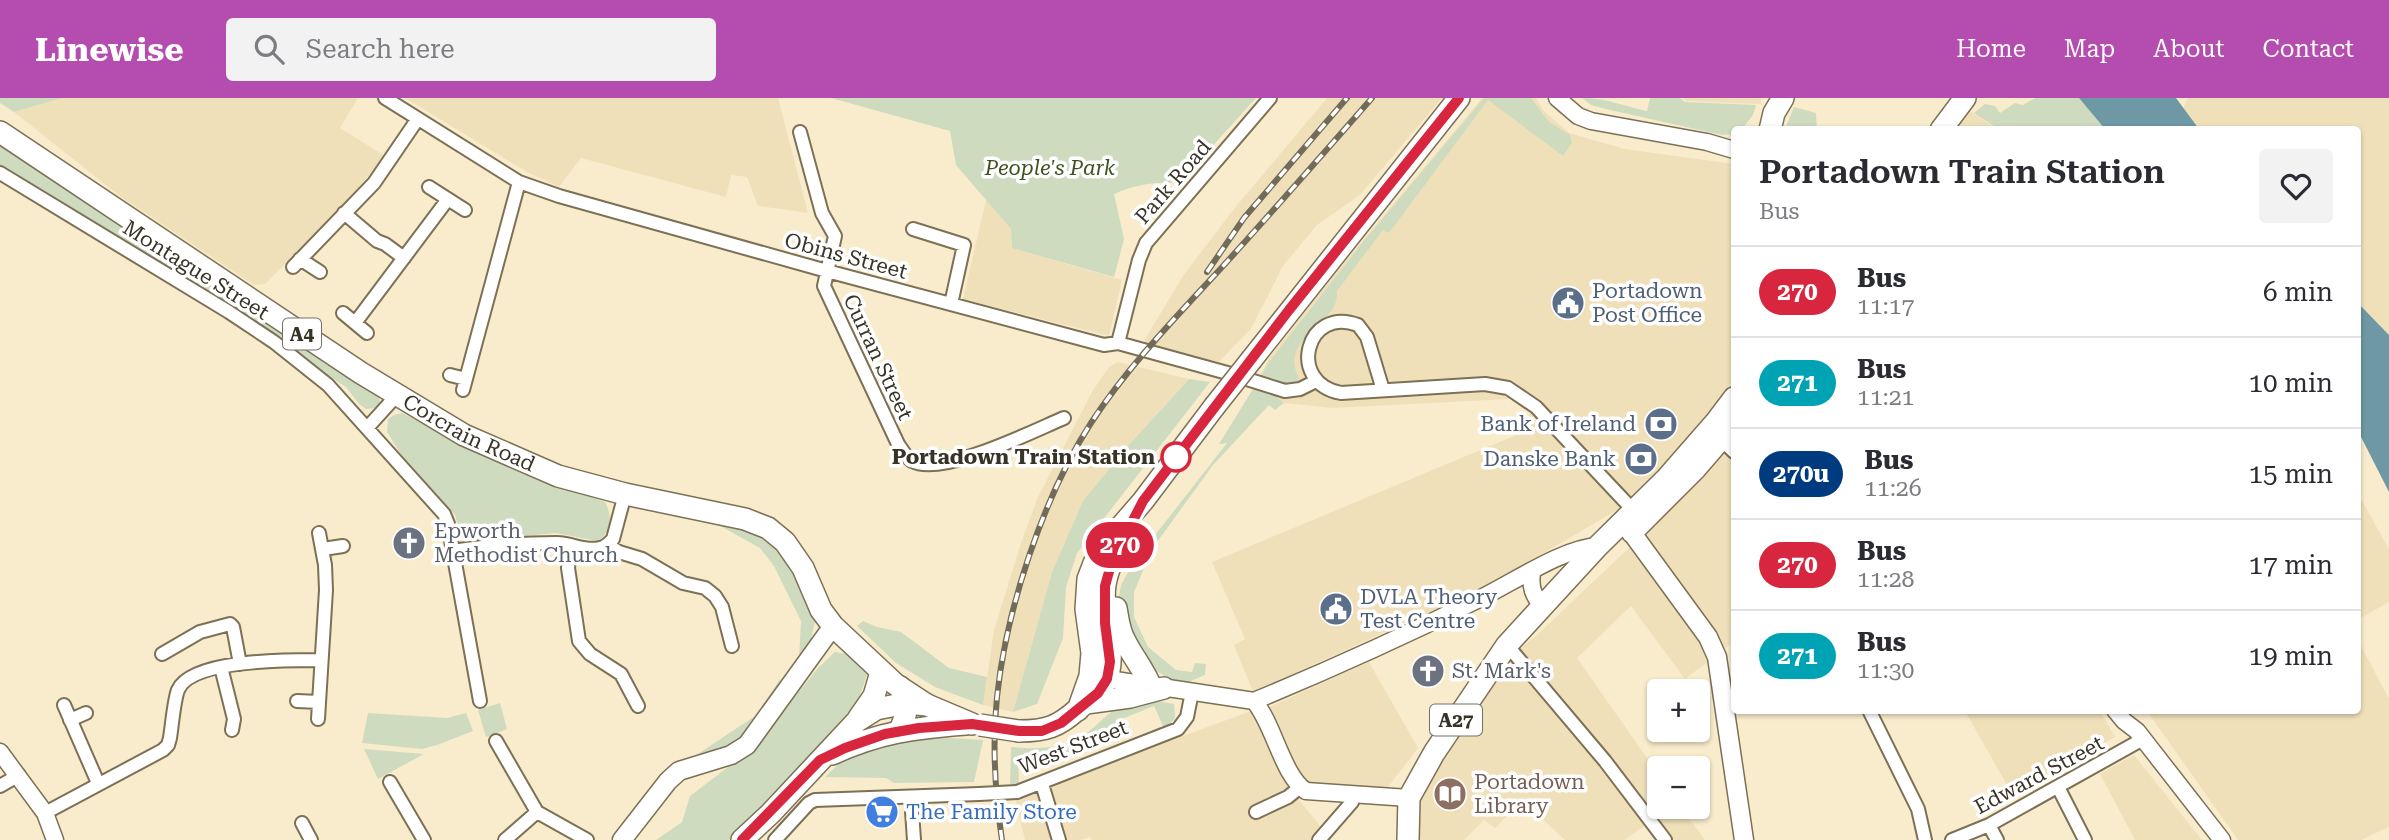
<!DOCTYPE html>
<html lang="en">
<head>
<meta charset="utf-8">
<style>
	:root { --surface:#fff; --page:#f2f2f3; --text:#2b2b33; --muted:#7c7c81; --line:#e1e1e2; --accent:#b54caf }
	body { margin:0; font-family:"Roboto Serif",serif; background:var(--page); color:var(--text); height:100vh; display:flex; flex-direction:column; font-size:26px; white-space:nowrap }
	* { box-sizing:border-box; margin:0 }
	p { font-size:23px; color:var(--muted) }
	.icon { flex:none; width:38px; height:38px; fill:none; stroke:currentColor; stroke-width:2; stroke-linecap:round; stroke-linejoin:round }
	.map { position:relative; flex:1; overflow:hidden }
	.details { position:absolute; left:1731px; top:28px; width:630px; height:588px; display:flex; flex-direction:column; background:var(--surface); border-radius:7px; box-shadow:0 2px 5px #0004 }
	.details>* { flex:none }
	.badge { padding:0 14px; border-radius:23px; font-size:24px; line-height:46px }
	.controls { position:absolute; left:1647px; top:581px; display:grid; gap:14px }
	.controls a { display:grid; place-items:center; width:63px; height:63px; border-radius:7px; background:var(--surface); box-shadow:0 2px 5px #0004; font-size:35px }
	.map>.badge { position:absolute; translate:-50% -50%; box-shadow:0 0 0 4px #fff }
	.round { display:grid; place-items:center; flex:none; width:74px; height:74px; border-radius:7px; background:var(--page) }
	.head { display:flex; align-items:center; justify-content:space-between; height:119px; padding:0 28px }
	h1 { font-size:33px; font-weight:600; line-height:52px }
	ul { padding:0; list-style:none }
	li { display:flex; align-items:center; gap:21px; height:91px; padding:0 28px; border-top:2px solid var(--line) }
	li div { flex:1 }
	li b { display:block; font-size:26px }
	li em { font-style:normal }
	li .badge { min-width:77px; font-weight:700; text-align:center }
	header { display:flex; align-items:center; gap:42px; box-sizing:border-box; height:98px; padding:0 35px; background:var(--accent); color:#fff }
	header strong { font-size:33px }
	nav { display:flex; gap:38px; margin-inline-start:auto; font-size:24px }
	.search { width:490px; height:63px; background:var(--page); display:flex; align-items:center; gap:18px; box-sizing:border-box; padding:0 24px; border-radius:7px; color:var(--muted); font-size:26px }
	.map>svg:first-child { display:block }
	.built { fill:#f0e0ba }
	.green { fill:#cedbbf }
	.water { fill:#6e99a4 }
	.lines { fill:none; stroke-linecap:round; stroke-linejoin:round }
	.minor-casing { stroke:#7c7055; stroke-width:16 }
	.tertiary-casing { stroke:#7c7055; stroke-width:19 }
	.secondary-casing { stroke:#7c7055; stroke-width:21 }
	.primary-casing { stroke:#7c7055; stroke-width:24 }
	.trunk-casing { stroke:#7c7055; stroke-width:24 }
	.minor { stroke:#fff; stroke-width:12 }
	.tertiary { stroke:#fff; stroke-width:16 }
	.secondary { stroke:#fff; stroke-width:18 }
	.primary { stroke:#fff; stroke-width:21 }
	.trunk { stroke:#fff; stroke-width:21 }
	.rail-casing { stroke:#726b59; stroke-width:6 }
	.rail { stroke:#fff; stroke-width:3.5; stroke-dasharray:10; stroke-linecap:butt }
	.minor-bridge-casing { stroke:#7c7055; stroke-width:16; stroke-linecap:butt }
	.trunk-bridge-casing { stroke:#7c7055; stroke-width:24; stroke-linecap:butt }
	.minor-bridge { stroke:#fff; stroke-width:12 }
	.trunk-bridge { stroke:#fff; stroke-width:21 }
	.line-casing { stroke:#fff; stroke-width:16 }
	.line { stroke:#d7263d; stroke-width:10 }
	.stop-dot { fill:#fff; stroke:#d7263d; stroke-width:3.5 }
	.labels { text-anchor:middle; stroke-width:7; stroke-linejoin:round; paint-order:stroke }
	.shield { fill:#fff; stroke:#747068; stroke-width:2 }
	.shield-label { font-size:19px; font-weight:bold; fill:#383327 }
	.park-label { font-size:21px; font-style:italic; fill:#3e521f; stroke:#fff }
	.street-label { font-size:21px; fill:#383327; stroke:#fff }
	.service-label { font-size:21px; fill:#4e5e75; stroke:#fff; text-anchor:start }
	.stop-label { font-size:21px; font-weight:bold; fill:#383327; stroke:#fff; text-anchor:end }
	.worship-label { font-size:21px; fill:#5b616d; stroke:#fff; text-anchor:start }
	.education-label { font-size:21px; fill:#785e54; stroke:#fff; text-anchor:start }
	.shop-label { font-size:21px; fill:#366cbe; stroke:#fff; text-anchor:start }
</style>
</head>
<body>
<header>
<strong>Linewise</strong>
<div class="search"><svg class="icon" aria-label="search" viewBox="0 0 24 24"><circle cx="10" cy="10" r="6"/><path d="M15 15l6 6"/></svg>Search here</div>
<nav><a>Home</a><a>Map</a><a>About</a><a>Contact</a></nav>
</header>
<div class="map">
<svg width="2389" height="742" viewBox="0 0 2389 742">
	<rect width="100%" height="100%" fill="#f9eccd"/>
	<!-- built -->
	<path class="built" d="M62,0H358L340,30L385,58L343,108L265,186L254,187L121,99L14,14Z
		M405,0H778L808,115L758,108L747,79L731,77L726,99L581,60L559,89L527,74Z
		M1327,0H1442L1360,97L1317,127L1283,168L1251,231L1219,264L1142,246L1183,178L1233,112Z
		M1482,0H1536L1544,13L1569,35L1625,51L1734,66V282L1636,400L1619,411L1489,487L1253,594L1234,547L1245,541L1212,464L1521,335L1530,315L1510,301L1333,310L1284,305L1273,296L1253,291L1270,259L1339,171Z
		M1683,0H1761V6L1686,3Z
		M2188,0H2389V237L2357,204V32L2199,31L2183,10Z
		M1969,12L1996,31L1955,32Z
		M986,102L1011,131L1012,150L1122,182L1109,238L963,201Z
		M1118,264L1189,281L1128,348L1083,404L1052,474L1013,614L983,607L994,532L1021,445L1037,401L1093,292L1109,269Z
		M1734,343V544L1685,581L1631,508L1577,560L1659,677V709H1681L1705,742H1665L1651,723L1625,742H1565L1523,703L1495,730L1484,722L1464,742H1407L1409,700L1434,673L1518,552L1537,537L1711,372Z
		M2357,394L2389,451V504L2357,522Z
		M2357,540L2389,601V729L2361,742H2238L2147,613L2357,612Z
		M1369,564L1418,650L1385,693L1299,683L1265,611Z
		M1251,613L1289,690L1322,730L1311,742H1092L1090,739L1080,742H1025L1015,700Z
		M1965,613H2100L2115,639L2012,696Z
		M2134,657L2202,742H2135L2100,676Z"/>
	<!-- green -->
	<path class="green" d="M0,0H62L14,14L0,5Z
		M831,0H1256L1179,85C1155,84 1136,86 1114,96L1124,141L1114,179L1012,150L1011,131L956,67L950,33Z
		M1484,0H1531L1549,24L1570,37L1572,45L1563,58L1488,2L1389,135L1383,132L1337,193C1340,228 1277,239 1299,280L1297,285L1281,288L1260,279L1269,264L1363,144Z
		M1582,0C1607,0 1623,8 1647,13L1650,0H1680L1685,4L1756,7L1753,17L1742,31L1734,32V36L1722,37L1610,12L1591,7Z
		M2035,0H2079L2105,31H1998L1974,15L1985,6L1995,8L2000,15L2015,5L2023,7Z
		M1794,9L1816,15L1817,31H1785Z
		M0,45L379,298L380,304L375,310L366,311L359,306L346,289L288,252L177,174L0,68Z
		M1189,281L1210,284L1077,455L1066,489L1063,540L1037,606L1013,614L1052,474L1083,403L1128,348Z
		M1253,291L1273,296L1284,305L1275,312L1269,307L1213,367L1152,451L1134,494V519L1148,549L1176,572L1192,574L1195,565L1206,566L1205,577L1186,585L1174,583L1149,569L1118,512L1119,499L1121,487L1134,464L1227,345L1219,346Z
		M402,315L489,359L605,404C613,419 612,435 597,443L556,435L467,443L460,435L455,417L400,355L387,334L388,321L394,317Z
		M704,419L764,433L785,452L816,519L811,541L799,561L801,523L774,468L760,450Z
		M863,523L877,529L901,534L949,570L987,579L983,607L935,589L896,565L857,528Z
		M835,554L855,558L868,574L853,617L729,742H656L682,724L690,698L752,651L818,570Z
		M781,580C762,638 739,644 686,664L755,618Z
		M1157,603L1174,606L1175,620L1169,627L1164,630L1154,608L1124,620L1093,648L1073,659L1051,663L1018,660L1019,686H1010L1011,649C1031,651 1051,651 1070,644C1089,638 1099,622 1114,612C1127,604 1143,604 1157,603Z
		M500,605L507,631L486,639L478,612Z
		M368,615L447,620L466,615L473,633L437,647L422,651L362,645Z
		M915,638L983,642L974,684L894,685L886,680L825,679L851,654Z
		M364,651L424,656L378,681Z"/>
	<!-- water -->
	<path class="water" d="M2079,0H2176L2199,31H2105Z
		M2357,204L2389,237V394L2357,331Z"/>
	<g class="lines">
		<defs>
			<path id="minor" d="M385,0L519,84L559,98L827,173L1104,247L1118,245L1231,276L1285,293L1300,291L1316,283
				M800,34L822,115L835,138L824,188L898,346C902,352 906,359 912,363C942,379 1033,333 1064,320
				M0,75L229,214L274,244L328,287L444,416L448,426L480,603
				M429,89L465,112
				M344,115L377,143L385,146L404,160
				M913,131L964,147L951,206
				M300,161L320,174
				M293,169L374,85L417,22
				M343,215L367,235
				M355,225L448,101
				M1118,245L1139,162L1146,145L1270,0
				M450,277L466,281
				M463,292L519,84
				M1383,292L1367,239L1358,227C1306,207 1286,285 1341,295L1485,286L1508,290L1536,309L1634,413
				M368,329L397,297
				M1722,342L1734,354
				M571,447L568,470L579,543L590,556L621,576L638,608
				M608,447L619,454L642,461L683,485L705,490L715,498L722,509L732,548
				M323,451L343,448
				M453,453C487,447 523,445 557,445C571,445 586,454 600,450C606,449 609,445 613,441L625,396
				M1507,547L1605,663L1665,742
				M162,556L200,534L230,526L233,529L240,566
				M221,569L234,621L232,632
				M297,603L319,604
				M64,607L98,685
				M1869,612L1918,711L1925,742
				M318,621L326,492L325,467L319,435
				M70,622L86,615
				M496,643L537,714L587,742
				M390,684L424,742
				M1042,686L1059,742
				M0,688L19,677
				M2058,689L2085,742
				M1017,694L1178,631L1187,619L1192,594
				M911,699L914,742
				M1256,714L1288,699L1300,689
				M45,715L163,652L168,647L170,640C172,628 174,602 178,592C191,561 291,562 321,562
				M302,725L311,742
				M1989,727L1997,742
				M505,742L537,714
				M775,742L809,705L815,702L979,696
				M1319,742L1352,704L1354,697
				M1952,742L1989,727L2143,641"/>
			<path id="tertiary" d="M1557,0L1578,18L1591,23L1707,44L1734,52
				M1532,474C1530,490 1533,496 1542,509
				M1095,579L1254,603C1274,626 1282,677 1306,693L1409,700
				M1254,603C1329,572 1404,538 1477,502C1511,486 1562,450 1598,448
				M2115,612L2124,623L2137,633L2222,742
				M0,654L45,715L55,742"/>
			<path id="secondary" d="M1632,435L1708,539L1717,559L1744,742
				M622,742L668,683L679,673L731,657L747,647L833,528"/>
			<g id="primary">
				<path d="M1770,32L1774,15L1783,0"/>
				<path d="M1941,32L1965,0"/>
				<path id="s1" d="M0,34L361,275L464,337L558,378L625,396L745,421L768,430L785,444L803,470L821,512L833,528L895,586L927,607"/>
				<path d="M1632,434L1696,370L1734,326"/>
				<path d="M900,589C908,607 908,614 900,632"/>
				<path d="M1408,742L1409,700L1434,655L1507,547L1598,448L1667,380L1715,325L1734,300"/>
			</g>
			<path id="trunk" d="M1252,261L1459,0
				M1116,510C1118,521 1119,533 1125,543C1133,559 1144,572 1151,589
				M1086,605L1130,599L1164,590
				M1078,612L1090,578L1092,555L1086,511L1088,481L1098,455L1143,403L1214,309
				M858,621L874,598L881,574
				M1019,633C1046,633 1058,629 1078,611C1088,603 1098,596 1105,584C1119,559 1100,516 1105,487C1108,466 1121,446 1131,427
				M832,656C880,634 914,630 966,626
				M742,742L770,716L857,623L876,611L907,605L927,607L972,626"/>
		</defs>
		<!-- minor casing -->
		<use href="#minor" class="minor-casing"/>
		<!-- tertiary casing -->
		<use href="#tertiary" class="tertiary-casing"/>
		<!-- secondary casing -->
		<use href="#secondary" class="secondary-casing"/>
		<!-- primary casing -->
		<use href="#primary" class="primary-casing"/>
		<!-- trunk casing -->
		<use href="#trunk" class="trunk-casing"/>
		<!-- minor -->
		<use href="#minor" class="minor"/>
		<!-- tertiary -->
		<use href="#tertiary" class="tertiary"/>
		<!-- secondary -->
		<use href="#secondary" class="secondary"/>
		<!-- primary -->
		<use href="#primary" class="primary"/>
		<!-- trunk -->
		<use href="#trunk" class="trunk"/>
		<defs>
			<path id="rail" d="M1207,174L1244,120L1347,0
				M1002,742C995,695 992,647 997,599C1006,512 1043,399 1091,325C1128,268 1178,217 1224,167C1274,112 1323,56 1372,0"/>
		</defs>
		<!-- rail casing -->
		<use href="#rail" class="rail-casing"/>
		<!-- rail -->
		<use href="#rail" class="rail"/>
		<defs>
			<path id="minor-bridge" d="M979,696L1017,694"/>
			<path id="trunk-bridge" d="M1214,309L1252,261
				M980,627L1019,633"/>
		</defs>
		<!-- minor-bridge casing -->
		<use href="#minor-bridge" class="minor-bridge-casing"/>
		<!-- trunk-bridge casing -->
		<use href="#trunk-bridge" class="trunk-bridge-casing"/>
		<!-- minor-bridge -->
		<use href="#minor-bridge" class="minor-bridge"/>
		<!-- trunk-bridge -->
		<use href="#trunk-bridge" class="trunk-bridge"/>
	</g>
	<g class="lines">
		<defs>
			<path id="line" d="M742,742L820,662L845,650L885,636L919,630L972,626L1019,633H1042L1061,625L1098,595L1107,581L1110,564L1105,525V488L1112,463L1143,403L1289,212L1459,0"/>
		</defs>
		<!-- line casing -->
		<use href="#line" class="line-casing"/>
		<!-- line -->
		<use href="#line" class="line"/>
	</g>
	<!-- icons -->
	<defs>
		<symbol id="civic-disc" viewBox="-11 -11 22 22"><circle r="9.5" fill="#5c6f8a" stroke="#fff"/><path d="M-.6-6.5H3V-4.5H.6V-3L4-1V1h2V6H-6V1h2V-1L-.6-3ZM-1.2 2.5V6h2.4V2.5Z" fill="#fff"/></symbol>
		<symbol id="bank-disc" viewBox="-11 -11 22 22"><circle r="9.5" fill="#5c6f8a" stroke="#fff"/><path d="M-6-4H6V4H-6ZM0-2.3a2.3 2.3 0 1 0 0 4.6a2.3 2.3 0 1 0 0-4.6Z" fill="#fff"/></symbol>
		<symbol id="church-disc" viewBox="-11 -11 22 22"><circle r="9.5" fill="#6b7280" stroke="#fff"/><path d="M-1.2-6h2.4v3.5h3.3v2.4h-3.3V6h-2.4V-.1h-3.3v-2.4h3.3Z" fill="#fff"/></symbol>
		<symbol id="library-disc" viewBox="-11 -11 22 22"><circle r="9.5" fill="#8d6e63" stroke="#fff"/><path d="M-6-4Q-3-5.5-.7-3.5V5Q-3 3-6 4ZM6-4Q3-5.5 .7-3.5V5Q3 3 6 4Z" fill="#fff"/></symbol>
		<symbol id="supermarket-disc" viewBox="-11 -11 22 22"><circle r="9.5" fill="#3f7fe0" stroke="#fff"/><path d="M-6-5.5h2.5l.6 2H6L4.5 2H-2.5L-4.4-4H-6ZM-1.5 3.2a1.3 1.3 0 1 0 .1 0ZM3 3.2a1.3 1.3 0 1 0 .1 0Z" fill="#fff"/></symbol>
	</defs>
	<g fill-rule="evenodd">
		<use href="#civic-disc" x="1549" y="186" width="38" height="38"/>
		<use href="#bank-disc" x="1642" y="307" width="38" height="38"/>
		<use href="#bank-disc" x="1622" y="342" width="38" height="38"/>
		<use href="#church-disc" x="390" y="426" width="38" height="38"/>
		<use href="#civic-disc" x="1317" y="492" width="38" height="38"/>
		<use href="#church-disc" x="1409" y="554" width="38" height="38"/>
		<use href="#library-disc" x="1431" y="677" width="38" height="38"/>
		<use href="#supermarket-disc" x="863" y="695" width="38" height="38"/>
	</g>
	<!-- markers -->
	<circle class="stop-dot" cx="1176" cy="359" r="14"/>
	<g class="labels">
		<!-- shield labels -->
		<g class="shield">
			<rect x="283" y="220.5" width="38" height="31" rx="5"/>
			<rect x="1430" y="606.5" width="52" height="31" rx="5"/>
		</g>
		<g class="shield-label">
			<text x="302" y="243">A4</text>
			<text x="1456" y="629">A27</text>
		</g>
		<!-- park labels -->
		<g class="park-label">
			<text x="1050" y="77">People's Park</text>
		</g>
		<!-- street labels -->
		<g class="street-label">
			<text transform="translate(1173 84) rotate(-49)" y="7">Park Road</text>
			<text transform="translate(846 158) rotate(15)" y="7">Obins Street</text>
			<text transform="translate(196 172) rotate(32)" y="7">Montague Street</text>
			<text transform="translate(878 259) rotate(65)" y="7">Curran Street</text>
			<text dy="7" stroke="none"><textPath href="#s1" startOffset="558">Corcrain Road</textPath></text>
			<text transform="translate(1073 649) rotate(-21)" y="7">West Street</text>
			<text transform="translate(2039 677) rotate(-28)" y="7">Edward Street</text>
		</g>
		<!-- service labels -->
		<g class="service-label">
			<text x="1592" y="200">Portadown<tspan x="1592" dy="24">Post Office</tspan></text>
			<text x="1636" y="333" text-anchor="end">Bank of Ireland</text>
			<text x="1616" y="368" text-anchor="end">Danske Bank</text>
			<text x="1360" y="506">DVLA Theory<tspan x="1360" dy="24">Test Centre</tspan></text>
		</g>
		<!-- stop labels -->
		<g class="stop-label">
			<text x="1155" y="366">Portadown Train Station</text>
		</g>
		<!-- worship labels -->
		<g class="worship-label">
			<text x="434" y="440">Epworth<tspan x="434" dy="24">Methodist Church</tspan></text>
			<text x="1452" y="580">St. Mark's</text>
		</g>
		<!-- education labels -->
		<g class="education-label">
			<text x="1474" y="691">Portadown<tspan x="1474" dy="24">Library</tspan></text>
		</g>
		<!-- shop labels -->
		<g class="shop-label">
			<text x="906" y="721">The Family Store</text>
		</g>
	</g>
</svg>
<div class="controls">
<a>+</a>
<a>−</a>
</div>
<b class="badge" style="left:1120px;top:447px;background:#d7263d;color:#fff">270</b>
<section class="details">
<div class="head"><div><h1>Portadown Train Station</h1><p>Bus</p></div><a class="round"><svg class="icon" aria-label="heart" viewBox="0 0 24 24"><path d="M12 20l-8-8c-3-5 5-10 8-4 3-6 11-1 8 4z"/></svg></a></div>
<ul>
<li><span class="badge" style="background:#d7263d;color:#fff">270</span><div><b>Bus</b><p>11:17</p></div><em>6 min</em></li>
<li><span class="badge" style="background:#00a3b4;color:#fff">271</span><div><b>Bus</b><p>11:21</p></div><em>10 min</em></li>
<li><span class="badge" style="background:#003b80;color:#fff">270u</span><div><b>Bus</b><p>11:26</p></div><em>15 min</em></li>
<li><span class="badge" style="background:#d7263d;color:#fff">270</span><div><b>Bus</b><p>11:28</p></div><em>17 min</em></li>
<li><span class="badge" style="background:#00a3b4;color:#fff">271</span><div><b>Bus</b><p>11:30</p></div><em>19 min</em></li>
</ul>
</section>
</div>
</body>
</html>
